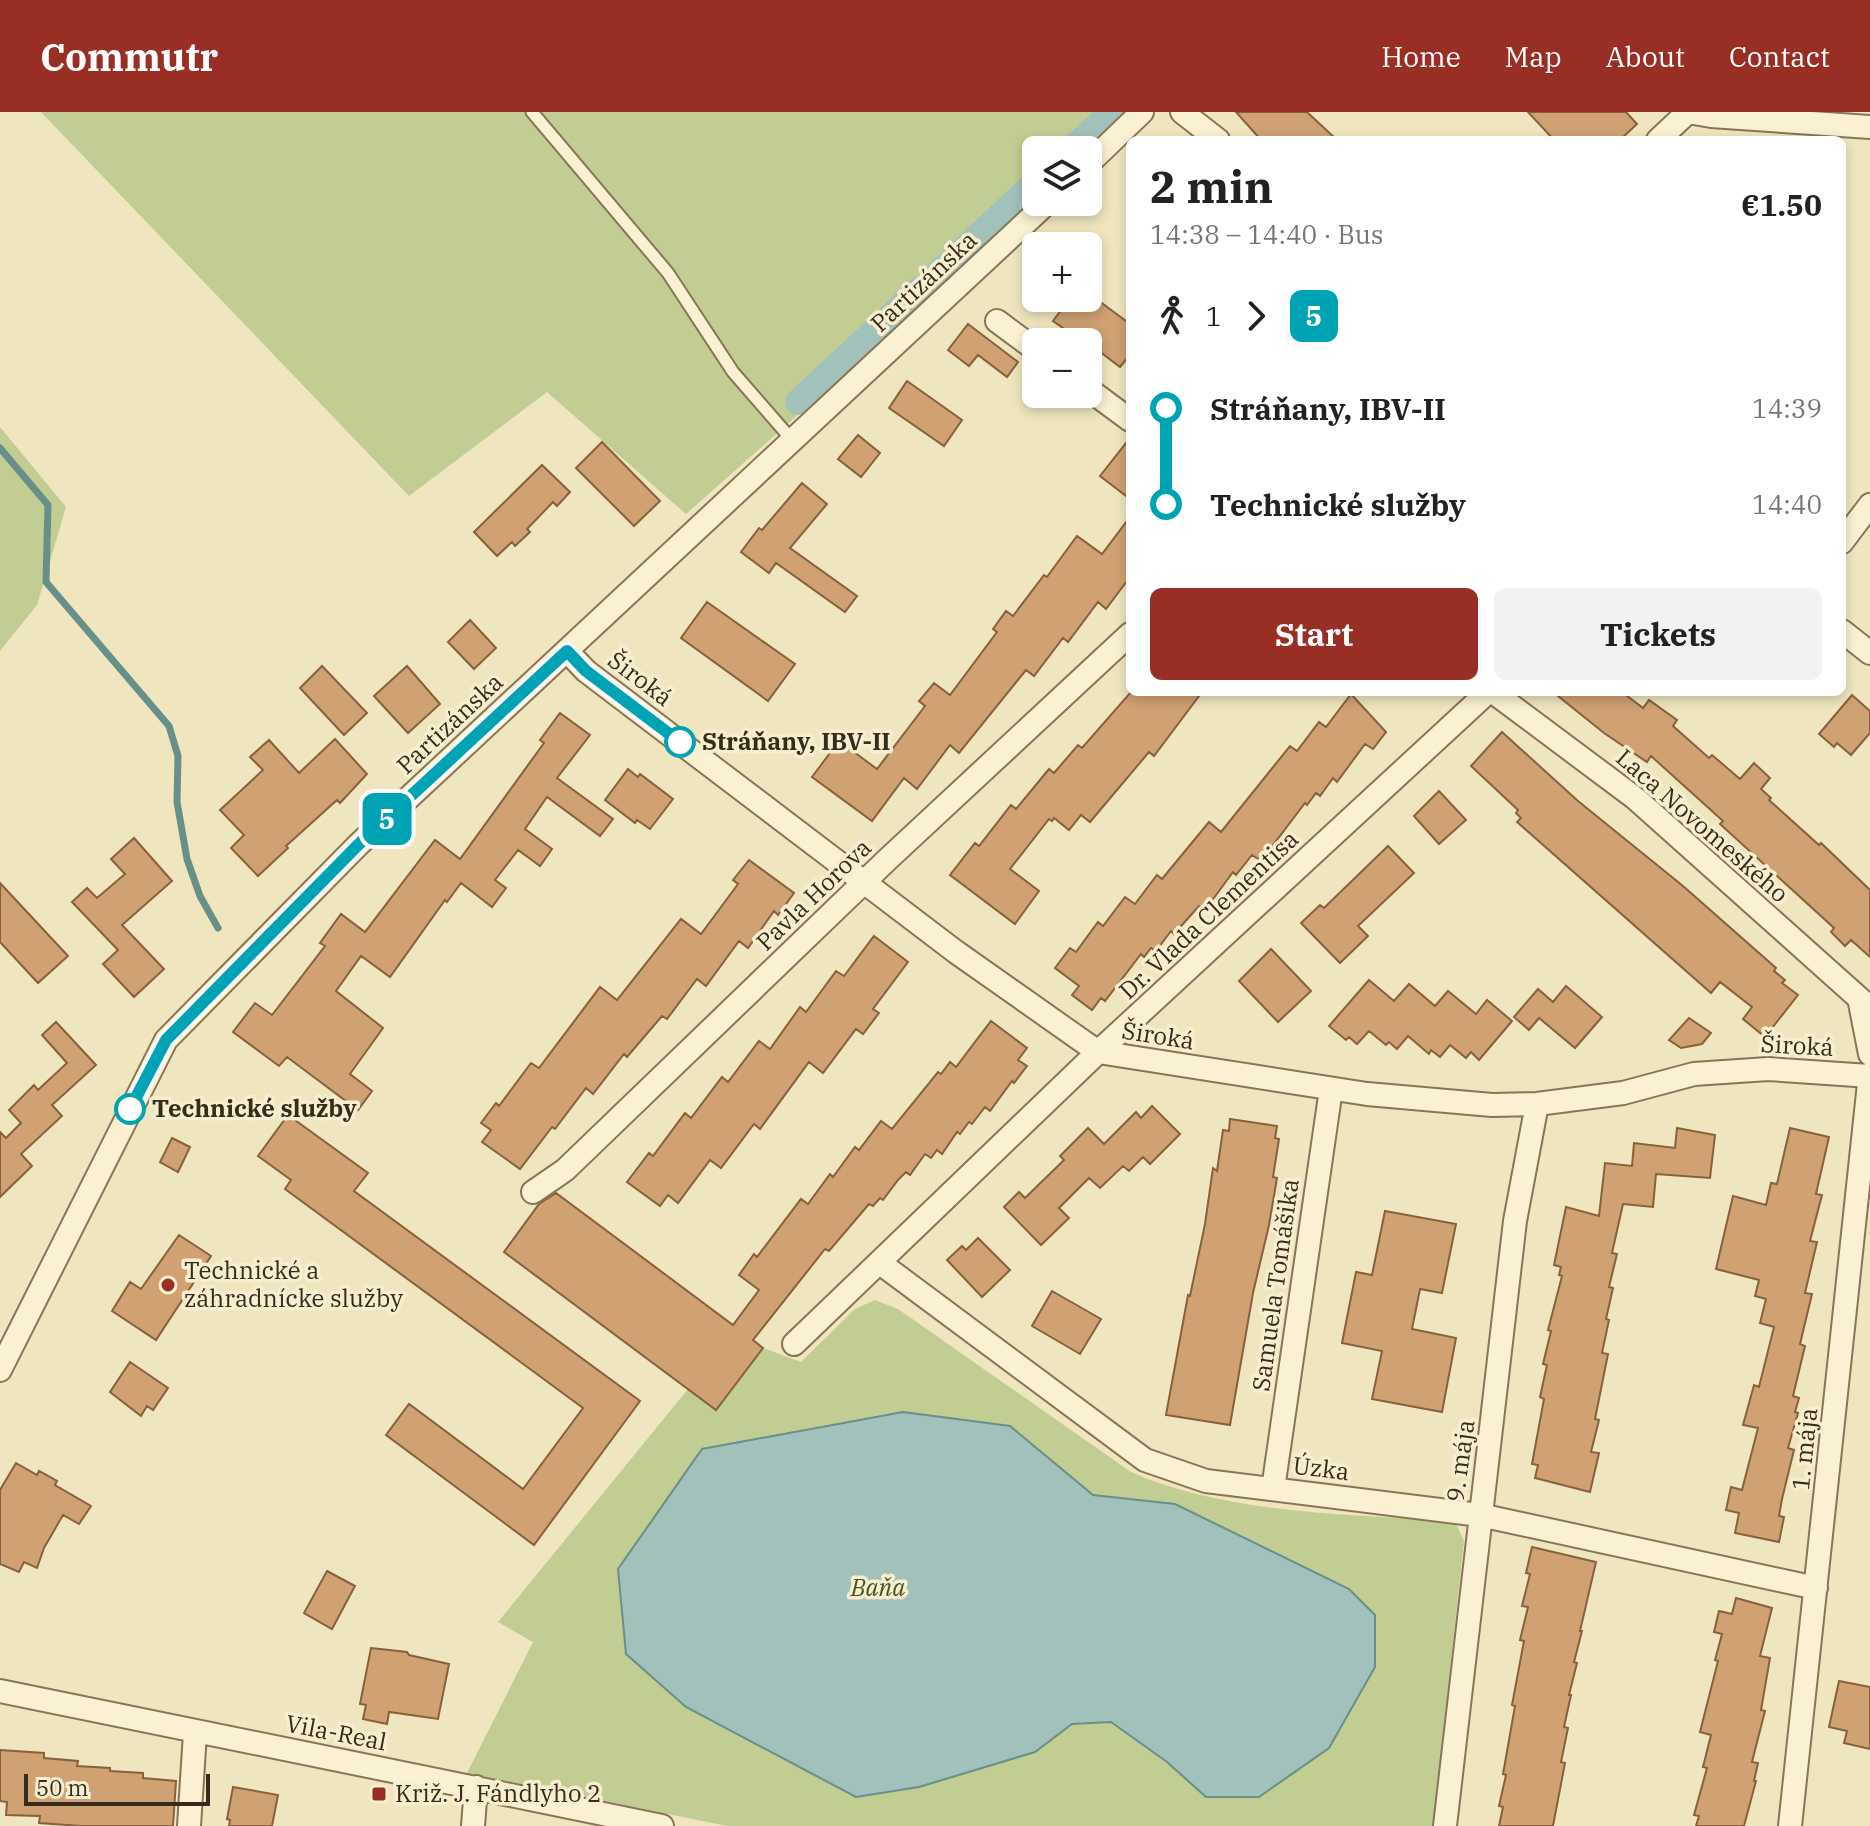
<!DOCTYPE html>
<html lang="en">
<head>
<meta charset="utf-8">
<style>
	:root { --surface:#fff; --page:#f2f2f2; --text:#222; --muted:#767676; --accent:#992e25 }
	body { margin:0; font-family:"IBM Plex Serif",serif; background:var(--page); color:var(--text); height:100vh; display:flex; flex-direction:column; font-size:30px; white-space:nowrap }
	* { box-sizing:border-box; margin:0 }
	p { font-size:26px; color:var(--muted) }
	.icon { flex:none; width:44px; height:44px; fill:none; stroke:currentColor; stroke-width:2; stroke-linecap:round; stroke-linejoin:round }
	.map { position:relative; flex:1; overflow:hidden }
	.side { position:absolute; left:1126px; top:24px; width:720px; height:560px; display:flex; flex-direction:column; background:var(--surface); border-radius:12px; box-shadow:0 4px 12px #0003 }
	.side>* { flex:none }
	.badge { padding:0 16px; border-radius:12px; font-size:28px; line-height:52px }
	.buttons { position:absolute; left:1022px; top:24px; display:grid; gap:16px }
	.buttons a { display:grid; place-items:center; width:80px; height:80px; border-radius:12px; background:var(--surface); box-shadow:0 4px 12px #0003; font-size:40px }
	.scale { position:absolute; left:24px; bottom:20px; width:186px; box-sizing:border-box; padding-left:8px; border:4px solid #372b1c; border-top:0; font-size:22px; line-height:28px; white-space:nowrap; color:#372b1c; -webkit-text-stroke:6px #f6eecf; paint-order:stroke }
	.map>.badge { position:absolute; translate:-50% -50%; box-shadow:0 0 0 4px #fff }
	.legs { display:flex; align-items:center; gap:12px; height:88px; padding:0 24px; font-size:26px }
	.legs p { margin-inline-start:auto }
	.overview { display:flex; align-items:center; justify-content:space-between; height:136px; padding:0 24px }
	h1 { font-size:44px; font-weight:700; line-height:60px }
	.primary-button { display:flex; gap:16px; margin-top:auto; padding:16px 24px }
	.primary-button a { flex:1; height:92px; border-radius:12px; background:var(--accent); color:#fff; font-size:32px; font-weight:700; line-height:92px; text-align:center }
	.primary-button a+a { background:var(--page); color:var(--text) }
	ul { padding:0 24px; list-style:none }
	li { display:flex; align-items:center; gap:28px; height:96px; font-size:30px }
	li i { display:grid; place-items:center; width:12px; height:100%; margin:0 10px; background:currentColor }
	li i::after { content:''; width:20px; height:20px; margin:-10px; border:6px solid; border-radius:50%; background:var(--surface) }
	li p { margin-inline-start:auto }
	li:first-child i { background:linear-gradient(#0000 50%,currentColor 0) }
	li:last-child i { background:linear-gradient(currentColor 50%,#0000 0) }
	header { display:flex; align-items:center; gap:48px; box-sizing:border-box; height:112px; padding:0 40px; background:var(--accent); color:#fff }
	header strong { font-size:38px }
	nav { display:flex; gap:44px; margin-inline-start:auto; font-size:28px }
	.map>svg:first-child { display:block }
	.green { fill:#c1cd93 }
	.water { fill:#a2c1ba; stroke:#698f89; stroke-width:2 }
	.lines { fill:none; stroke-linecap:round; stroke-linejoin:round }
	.stream { stroke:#698f89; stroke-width:7 }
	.canal { stroke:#a2c1ba; stroke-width:26 }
	.building { fill:#cfa173; stroke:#88613c; stroke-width:2 }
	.lane-casing { stroke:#887557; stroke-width:15 }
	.street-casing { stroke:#887557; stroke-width:26 }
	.lane { stroke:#faf1d2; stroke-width:11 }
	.street { stroke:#faf1d2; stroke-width:22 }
	.line-1-casing { stroke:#fff; stroke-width:18 }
	.line-1 { stroke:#00a3b4; stroke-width:12 }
	.stop-1-dot { fill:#fff; stroke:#00a3b4; stroke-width:4 }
	.poi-dot { fill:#992e25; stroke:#f6eecf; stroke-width:3 }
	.labels { text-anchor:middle; stroke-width:7; stroke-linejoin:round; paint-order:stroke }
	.street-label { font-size:24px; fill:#372b1c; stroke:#f6eecf }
	.stop-label { font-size:24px; font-weight:bold; fill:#372b1c; stroke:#f6eecf; text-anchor:start }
	.poi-label { font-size:24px; fill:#372b1c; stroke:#f6eecf; text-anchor:start }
	.park-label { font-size:24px; font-style:italic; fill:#435422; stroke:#f6eecf }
</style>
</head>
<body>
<header>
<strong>Commutr</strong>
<nav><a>Home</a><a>Map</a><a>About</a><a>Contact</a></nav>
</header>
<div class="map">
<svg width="1870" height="1714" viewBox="0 0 1870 1714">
	<rect width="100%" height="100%" fill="#efe5bf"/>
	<!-- green -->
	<path class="green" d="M41,0H1122L1081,38H1036V80L791,309L686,402L547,280L409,384Z
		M0,315L66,395L37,493L0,539Z
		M875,1188L898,1197L1131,1360C1223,1401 1347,1403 1448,1408L1457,1414L1464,1429L1433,1714H727L467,1661L533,1530L498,1510L688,1277L717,1298L763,1236L801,1250L855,1197Z"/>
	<!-- water -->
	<path class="water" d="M903,1300L1010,1314L1093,1383L1175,1392L1349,1477L1375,1503V1555L1329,1636L1259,1685H1206L1167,1650L1111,1610L1072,1612L1035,1640L919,1675L856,1685L686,1595L626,1542L618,1457L702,1337Z"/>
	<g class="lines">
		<!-- stream -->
		<path class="stream" d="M0,336L48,393L46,470L169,614L178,644L177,690L187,747L200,784L218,816"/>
		<!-- canal -->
		<path class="canal" d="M1071,38L1112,0
			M932,167L1036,70
			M798,290L920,177"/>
	</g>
	<!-- building -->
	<path class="building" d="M1236,0H1307L1337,28H1261Z
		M1528,0H1626L1637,12L1620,28H1554Z
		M1070,186H1095L1130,212V243L1120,255L1082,226L1080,228L1053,209Z
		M968,212L1018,250L1007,265L978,243L969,254L948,238Z
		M907,269L962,308L944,334L889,296Z
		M858,323L880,341L861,365L838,347Z
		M1130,326V387L1100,364Z
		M602,330L660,389L634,414L576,356Z
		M542,353L570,380L557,394L553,390L527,417L530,420L515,434L512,430L497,444L474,420Z
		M802,371L827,392L790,436L857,484L845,500L776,451L769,461L741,440L759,416L762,418Z
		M1130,405V465L1106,497L1098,490L1068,530L1063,526L1034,564L1026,558L959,641L950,633L917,677L904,666L872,709L812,665L839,629L877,657L925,594L919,589L934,571L950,583L997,520L993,517L1006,499L1013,504L1044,463L1047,465L1077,424L1102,442Z
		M707,490L795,552L768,589L681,526Z
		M470,508L496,536L474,557L448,530Z
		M322,554L367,601L344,623L300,576Z
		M407,554L440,592L408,621L374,584Z
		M1131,580H1202L1154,644L1149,640L1090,710L1081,703L1069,718L1054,706L1052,709L1049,707L1010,757L1039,779L1015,812L950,763L975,731L979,734L1011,693L1016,697L1049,657L1054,661L1078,633L1082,636Z
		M1553,580H1622L1643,596L1649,588L1677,608L1673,614L1709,646L1712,643L1740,667L1754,651L1770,666L1761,677L1771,686L1769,688L1819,733L1821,731L1870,778V845L1851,828L1845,834L1831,820L1834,816L1720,712L1723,709L1651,644L1647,650L1604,621Z
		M1351,582L1386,620L1373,637L1365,632L1337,670L1333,666L1320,684L1316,681L1307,693L1305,691L1261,749L1252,743L1236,763L1233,760L1211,790L1208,788L1201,796L1199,794L1174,822L1171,819L1156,839L1151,836L1144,845L1141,842L1105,889L1101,886L1092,898L1072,883L1079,874L1055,856L1070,836L1076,840L1098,810L1103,814L1125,785L1135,792L1157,763L1162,767L1209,710L1221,720L1290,634L1297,639L1319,610L1326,615Z
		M1852,583L1870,599V621L1851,643L1837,631L1834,635L1819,622Z
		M560,601L590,623L557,666L613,707L600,724L547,685L525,717L552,737L540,754L518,738L495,768L506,776L492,795L461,771L447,790L445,788L390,865L361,844L336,879L383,916L350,962L372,979L358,998L287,945L279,954L233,920L255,891L272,903L325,834L320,831L341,802L365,820L435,728L460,747L544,631L540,628Z
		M1502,620L1578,689L1683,774L1776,856L1774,859L1785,868L1782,871L1798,883L1765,925L1743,907L1752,895L1720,870L1711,881L1517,710L1521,706L1516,701L1518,698L1471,654Z
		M335,627L367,662L340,691L337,688L286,734L288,736L258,764L231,736L244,723L220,698L263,658L250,645L269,628L299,661Z
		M628,657L638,665L640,662L673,687L650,717L637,708L635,711L605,688Z
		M1439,679L1466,708L1439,732L1414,704Z
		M134,726L172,769L122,813L164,857L134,885L103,852L118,838L72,790L87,776L97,786L125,762L111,747Z
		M1388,734L1414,761L1358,814L1368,824L1340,851L1301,811L1320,793L1324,796Z
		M749,748L794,781L778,803L774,799L748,836L739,829L706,874L697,867L667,907L662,904L627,945L624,942L593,982L586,976L555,1017L552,1015L520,1057L482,1030L491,1018L481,1011L496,991L499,994L531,951L539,956L600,875L617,888L681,807L701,822L738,772L733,768Z
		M0,771L68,844L38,871L0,830Z
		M874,824L908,850L873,897L879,901L863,922L856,917L823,961L809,950L760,1017L754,1012L721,1056L710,1048L678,1091L668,1083L660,1094L627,1070L649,1041L653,1044L685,1001L691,1006L722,965L728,970L759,929L770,937L800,895L806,900L836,859L844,864Z
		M1271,837L1311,879L1278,910L1239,869Z
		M1369,868L1394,889L1409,872L1435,894L1448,879L1476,902L1487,888L1512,909L1479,948L1471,940L1466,946L1450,933L1440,945L1431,938L1429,942L1408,924L1397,937L1389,930L1386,933L1369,919L1357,932L1349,925L1346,928L1329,914Z
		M1566,874L1602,905L1575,936L1539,906L1529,918L1514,905L1538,877L1553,890Z
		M1689,906L1711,921L1702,932L1681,936L1669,928Z
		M991,909L1027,936L1018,948L1027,954L1014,971L1012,969L990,999L985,995L972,1012L969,1010L960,1022L957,1020L942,1042L937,1038L931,1046L925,1042L910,1063L906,1060L898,1068L883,1088L880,1086L873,1094L869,1092L829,1139L825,1137L753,1228L763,1236L716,1298L504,1140L539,1092L556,1081L733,1213L759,1178L739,1163L754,1142L757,1145L801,1087L808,1092L830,1062L833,1065L855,1035L859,1038L881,1009L892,1017L938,960L941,962L950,950L956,955Z
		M56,910L96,953L52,993L62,1004L21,1042L32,1054L0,1085V1020L6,1026L21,1011L9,998L34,973L38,978L67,951L42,923Z
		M1152,994L1180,1022L1150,1052L1143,1045L1129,1059L1123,1054L1100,1076L1089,1066L1059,1096L1069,1106L1041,1133L1004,1095L1019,1080L1025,1086L1064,1048L1060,1044L1088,1016L1104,1032L1136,1000L1141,1006Z
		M288,1003L368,1061L354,1079L640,1289L534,1433L386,1323L409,1292L523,1377L583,1296L285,1077L291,1068L258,1044Z
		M1230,1007L1277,1014L1275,1026L1279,1027L1273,1065L1277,1066L1269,1113L1253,1181L1230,1313L1166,1303L1188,1183L1190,1184L1205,1112L1213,1056L1217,1059L1223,1018L1229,1019Z
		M1677,1016L1715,1023L1710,1066L1656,1062L1653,1095L1623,1092L1612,1141L1617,1142L1609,1175L1613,1176L1606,1207L1609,1208L1602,1241L1608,1242L1595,1307L1599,1308L1591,1340L1599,1341L1590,1380L1535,1366L1538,1353L1532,1352L1544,1287L1540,1285L1547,1253L1543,1252L1551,1219L1548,1218L1562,1164L1559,1163L1561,1155L1554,1153L1566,1095L1599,1104L1605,1051L1632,1054L1634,1031L1675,1036Z
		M1790,1016L1829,1025L1816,1082L1822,1083L1810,1129L1817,1130L1805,1181L1812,1182L1800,1232L1805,1234L1793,1284L1799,1286L1795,1300L1798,1301L1788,1336L1794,1338L1782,1387L1779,1404L1784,1405L1779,1430L1735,1421L1739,1401L1726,1398L1731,1375L1742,1378L1758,1316L1743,1313L1754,1273L1759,1275L1774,1215L1760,1211L1766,1187L1755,1184L1759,1168L1716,1157L1733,1084L1766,1093L1771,1071L1777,1072Z
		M172,1026L190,1035L178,1060L160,1050Z
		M1385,1099L1456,1112L1442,1181L1420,1177L1412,1217L1456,1226L1442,1300L1372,1287L1382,1239L1342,1231L1356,1160L1372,1163Z
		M179,1123L211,1144L156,1228L112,1199L130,1170L141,1177Z
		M978,1126L1010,1158L982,1185L947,1148L962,1134L966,1138Z
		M1052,1179L1101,1207L1080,1242L1032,1214Z
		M130,1250L168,1276L153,1298L147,1294L141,1304L110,1280Z
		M16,1351L37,1363L39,1359L57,1369L55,1373L91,1394L79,1412L63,1403L44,1436L37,1456L24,1450L19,1460L0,1452V1378Z
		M1532,1435L1596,1450L1580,1519H1582L1574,1550L1577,1551L1569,1583H1571L1564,1615L1568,1616L1561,1650L1565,1651L1553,1714H1499L1503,1695L1499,1694L1506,1663L1503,1662L1515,1594L1512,1593L1524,1529L1520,1528L1528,1495L1522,1494L1530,1462L1526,1461Z
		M327,1459L355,1474L332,1517L304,1501Z
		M1736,1486L1772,1496L1760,1544L1770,1546L1761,1598L1765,1599L1752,1650L1758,1651L1754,1669H1756L1744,1714H1696L1699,1704L1694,1703L1707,1656L1703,1655L1711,1623L1700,1620L1718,1549L1715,1548L1722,1522L1714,1520L1719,1499L1732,1502Z
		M371,1536L407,1540L409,1543L449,1552L438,1607L389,1600L387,1612L363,1607L366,1593L360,1592Z
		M1839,1569L1870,1575V1637L1844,1631L1847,1619L1829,1615Z
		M0,1638L44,1641V1646L78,1649L77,1654L110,1656V1659L143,1661V1666L176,1669L173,1714H81L39,1711L40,1704L6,1703L7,1690L0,1689Z
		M233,1675L278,1683L272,1714H229L230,1708L227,1707Z"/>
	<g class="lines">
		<defs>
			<path id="lane" d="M532,0L668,161L733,260L793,329"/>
			<path id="street" d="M1182,0L1218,28
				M1688,0L1711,4L1870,15
				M1658,28L1688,0
				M1088,52L1142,0
				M997,209L1036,238
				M1088,277L1130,308
				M1842,430L1870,393
				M1842,519L1870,541
				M567,539L586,559L956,840L1098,940L1367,982L1492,993L1537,992L1623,981L1694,962L1768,957L1870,964
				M1493,580L1635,686L1870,896
				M1859,886L1870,942
				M533,1080L565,1058L888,747L1130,522
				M880,1151L1145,1348L1206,1369L1480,1403L1816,1476
				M794,1232L1098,940L1488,580
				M0,1258L166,928L358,733L1048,90
				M1273,1377L1331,977
				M0,1579L662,1714
				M189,1714L195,1621
				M473,1714L476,1675
				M1445,1714L1515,1109L1537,992
				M1790,1714L1870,962"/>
		</defs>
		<!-- lane casing -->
		<use href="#lane" class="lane-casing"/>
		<!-- street casing -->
		<use href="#street" class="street-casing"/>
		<!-- lane -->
		<use href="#lane" class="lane"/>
		<!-- street -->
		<use href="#street" class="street"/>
	</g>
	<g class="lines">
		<defs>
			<path id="line-1" d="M130,997L166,928L358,733L567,539L586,559L680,630"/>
		</defs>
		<!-- line-1 casing -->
		<use href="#line-1" class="line-1-casing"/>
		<!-- line-1 -->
		<use href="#line-1" class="line-1"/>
	</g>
	<!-- markers -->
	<g class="stop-1-dot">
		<circle cx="680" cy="630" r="14"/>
		<circle cx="130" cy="997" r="14"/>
	</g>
	<g class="poi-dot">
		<circle cx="168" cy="1173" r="8"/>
		<rect x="371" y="1674" width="16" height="16" rx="4"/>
	</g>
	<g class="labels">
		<!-- street labels -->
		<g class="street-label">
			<text transform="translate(924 170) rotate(-43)" y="8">Partizánska</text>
			<text transform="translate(640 567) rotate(37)" y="8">Široká</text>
			<text transform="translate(450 612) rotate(-43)" y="8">Partizánska</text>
			<text transform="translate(1702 714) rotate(41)" y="8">Laca Novomeského</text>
			<text transform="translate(814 783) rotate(-44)" y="8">Pavla Horova</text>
			<text transform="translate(1209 803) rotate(-43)" y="8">Dr. Vlada Clementisa</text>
			<text transform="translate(1158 924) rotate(9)" y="8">Široká</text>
			<text transform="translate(1797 934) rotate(3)" y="8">Široká</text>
			<text transform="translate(1276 1173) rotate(-82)" y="8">Samuela Tomášika</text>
			<text transform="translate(1805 1337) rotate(-84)" y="8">1. mája</text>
			<text transform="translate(1461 1349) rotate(-82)" y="8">9. mája</text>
			<text transform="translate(1321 1357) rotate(7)" y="8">Úzka</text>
			<text transform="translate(336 1621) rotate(11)" y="8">Vila-Real</text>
		</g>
		<!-- stop labels -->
		<g class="stop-label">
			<text x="702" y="638">Stráňany, IBV-II</text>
			<text x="152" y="1005">Technické služby</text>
		</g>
		<!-- poi labels -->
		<g class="poi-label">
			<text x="184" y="1167">Technické a<tspan x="184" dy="28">záhradnícke služby</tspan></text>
			<text x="395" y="1690">Križ. J. Fándlyho 2</text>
		</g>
		<!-- park labels -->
		<g class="park-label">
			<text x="878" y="1484">Baňa</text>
		</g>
	</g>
</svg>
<div class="buttons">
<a><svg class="icon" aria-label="layers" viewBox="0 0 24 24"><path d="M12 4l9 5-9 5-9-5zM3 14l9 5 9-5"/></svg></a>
<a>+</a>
<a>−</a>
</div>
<div class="scale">50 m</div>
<b class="badge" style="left:387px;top:707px;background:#00a3b4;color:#fff">5</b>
<section class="side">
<div class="overview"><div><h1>2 min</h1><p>14:38 – 14:40 · Bus</p></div><b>€1.50</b></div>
<div class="legs"><svg class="icon" aria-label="walk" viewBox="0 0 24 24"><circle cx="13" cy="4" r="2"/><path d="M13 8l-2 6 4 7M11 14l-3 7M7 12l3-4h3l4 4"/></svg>1<svg class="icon" aria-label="forward" viewBox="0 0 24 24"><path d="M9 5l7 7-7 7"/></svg><b class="badge" style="background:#00a3b4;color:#fff">5</b></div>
<ul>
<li><i style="color:#00a3b4"></i><b>Stráňany, IBV-II</b><p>14:39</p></li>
<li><i style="color:#00a3b4"></i><b>Technické služby</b><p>14:40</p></li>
</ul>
<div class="primary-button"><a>Start</a><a>Tickets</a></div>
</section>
</div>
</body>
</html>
